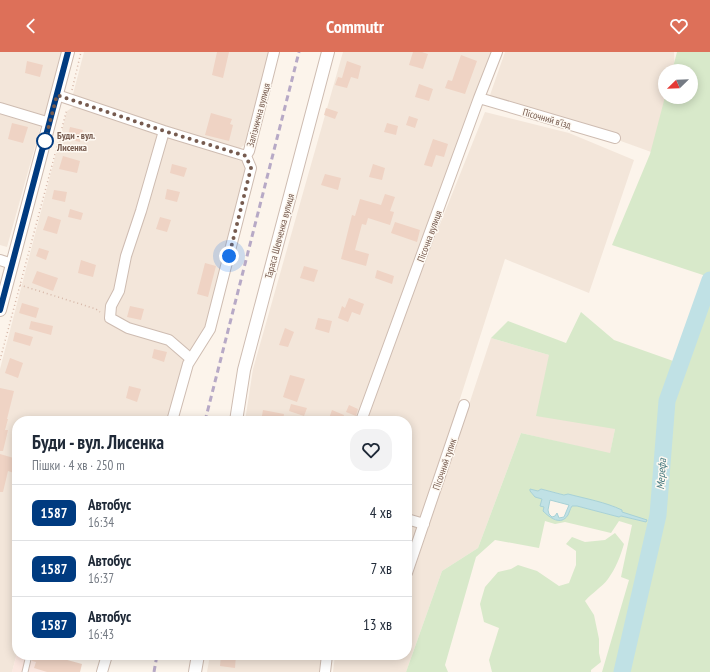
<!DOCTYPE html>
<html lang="uk">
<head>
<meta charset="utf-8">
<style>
	:root { --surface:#fff; --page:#f2f2f3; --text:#1f2937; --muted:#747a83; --line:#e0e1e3; --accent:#dd7059 }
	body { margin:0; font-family:"PT Sans Narrow",sans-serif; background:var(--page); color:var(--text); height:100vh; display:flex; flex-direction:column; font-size:15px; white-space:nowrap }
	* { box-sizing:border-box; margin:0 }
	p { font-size:13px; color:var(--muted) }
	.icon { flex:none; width:22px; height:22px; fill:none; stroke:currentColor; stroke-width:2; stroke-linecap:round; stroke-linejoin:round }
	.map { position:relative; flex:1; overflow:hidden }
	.sheet { position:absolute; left:12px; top:364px; width:400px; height:244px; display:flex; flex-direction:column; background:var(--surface); border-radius:16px; box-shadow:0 2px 10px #0003 }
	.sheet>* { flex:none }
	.badge { padding:0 8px; border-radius:6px; font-size:14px; line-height:26px }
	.needle { width:26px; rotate:247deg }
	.tools { position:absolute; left:658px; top:12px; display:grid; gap:8px }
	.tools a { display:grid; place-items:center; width:40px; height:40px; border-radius:50%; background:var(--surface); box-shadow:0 2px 10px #0003; font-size:20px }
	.you { position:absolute; width:20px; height:20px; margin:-10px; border:3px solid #fff; border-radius:50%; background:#1a73e8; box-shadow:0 0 0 6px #1a73e833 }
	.map>.badge { position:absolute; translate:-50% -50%; box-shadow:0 0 0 2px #fff }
	.round { display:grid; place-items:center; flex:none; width:42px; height:42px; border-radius:16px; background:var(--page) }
	.head { display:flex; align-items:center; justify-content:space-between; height:68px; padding:0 20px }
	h1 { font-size:19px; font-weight:700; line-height:30px }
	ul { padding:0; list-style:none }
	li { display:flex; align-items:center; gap:12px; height:56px; padding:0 20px; border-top:1px solid var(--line) }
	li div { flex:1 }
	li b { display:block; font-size:15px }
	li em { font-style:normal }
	li .badge { min-width:44px; font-weight:700; text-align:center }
	header { display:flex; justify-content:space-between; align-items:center; height:52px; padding:0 20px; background:var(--accent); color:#fff; font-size:18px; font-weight:700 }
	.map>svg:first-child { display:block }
	.residential { fill:#f3e6da }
	.commercial { fill:#fbe7e0 }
	.green { fill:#d8e9ca; fill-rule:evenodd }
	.water { fill:#c0e1e5; stroke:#a7d1d6; fill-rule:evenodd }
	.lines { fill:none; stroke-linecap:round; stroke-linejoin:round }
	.river { stroke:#c0e1e5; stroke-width:17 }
	.building { fill:#efd3c4 }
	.service-casing { stroke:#cebcb1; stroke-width:7 }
	.minor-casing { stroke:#cebcb1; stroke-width:12 }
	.tertiary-casing { stroke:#cebcb1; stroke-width:14 }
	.path { stroke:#d5b6a7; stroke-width:1.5; stroke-dasharray:1 3; stroke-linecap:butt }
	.service { stroke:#fff; stroke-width:5 }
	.minor { stroke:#fff; stroke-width:10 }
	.tertiary { stroke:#fff; stroke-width:12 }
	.rail { stroke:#b7a9c6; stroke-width:3; stroke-dasharray:6 4; stroke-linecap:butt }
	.line-casing { stroke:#fff; stroke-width:9 }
	.line { stroke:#003b80; stroke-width:6 }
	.walk { stroke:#765b4f; stroke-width:4; stroke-dasharray:0 7.2 }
	.stop-dot { fill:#fff; stroke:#003b80; stroke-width:2 }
	.labels { text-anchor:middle; stroke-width:3; stroke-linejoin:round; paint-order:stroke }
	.street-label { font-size:10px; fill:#765b4f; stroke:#fef9f2 }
	.stop-label { font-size:10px; font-weight:bold; fill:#765b4f; stroke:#fef9f2; text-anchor:start }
	.water-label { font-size:11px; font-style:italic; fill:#477a80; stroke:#fef9f2 }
</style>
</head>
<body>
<header><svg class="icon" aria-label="back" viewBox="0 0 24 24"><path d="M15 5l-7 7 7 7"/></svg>Commutr<svg class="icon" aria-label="heart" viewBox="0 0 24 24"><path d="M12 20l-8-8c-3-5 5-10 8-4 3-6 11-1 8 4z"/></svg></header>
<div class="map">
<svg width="710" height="620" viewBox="0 0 710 620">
	<rect width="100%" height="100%" fill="#fcf4eb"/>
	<!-- residential -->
	<path class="residential" d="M0,0H62L44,67L0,53Z
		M84,0H271L247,91L239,97L72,46Z
		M343,0H495L358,369H245L253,317Z
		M505,0H674L675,19H665V45H671L654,101L618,88L489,46Z
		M75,54L247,111L203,287L169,369H17V601L12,620H0V317L67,59Z
		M485,60L569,81L634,108L589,241L505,207L421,468L407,464V369H367L412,242Z
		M0,61L41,73L7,195L0,193Z
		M491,286L549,303L615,377L610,402L521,381L478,496L442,519L406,620H333L335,603H407V540Z
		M407,472L419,475L407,510Z
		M210,603H321L319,620H207Z"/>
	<!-- commercial -->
	<path class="commercial" d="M17,601V603L60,604L59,620H12Z"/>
	<!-- green -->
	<path class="green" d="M677,0H710V620H602L629,528L621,525L632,473L619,469L611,481L565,470L555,472L545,469L539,496L495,488L476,505L445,613L448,620H406L442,519L478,496L521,381L610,401L615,377L536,364L549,303L491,286L508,269L566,291L581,260L614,288L676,310L690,264L706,224L612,193L650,102L665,45H691V19H672ZM530,437L538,439L541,437L565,443L568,442L613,454L622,460L646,470L621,464L619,465L577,454H572C566,464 568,467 555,468L543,459L544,455L542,447L535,445L530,439Z
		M615,481L624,492C620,505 616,516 608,527C602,535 592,541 585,549L594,563L599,587V601L601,610L591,618V620H492L489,608L499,576L484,570L480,552L485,535L498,520L511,517L518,513L537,519L559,534L569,531L576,513V499L566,492L572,485L585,490L605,488Z"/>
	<!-- water -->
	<path class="water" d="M530,437L538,439L541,437L564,443L568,442C587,447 605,450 622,458V460L644,467L647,468L646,470L621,464L619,465L577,454H572C570,457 569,461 568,463C561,474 550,466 543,459L544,455L540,454L542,447L535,445L530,439ZM550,448L569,453L564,465L559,466L557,461L555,464L552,465L549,462L548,458Z"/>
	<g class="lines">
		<!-- river -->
		<path class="river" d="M622,620L658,463L667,349L710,228"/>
	</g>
	<!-- building -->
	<path class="building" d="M217,0H229L223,26L212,23Z
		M413,0H422L428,2L423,17L409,13Z
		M461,3L477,9L465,42L445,36L448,28L452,29Z
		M27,9L43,13L40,25L25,21Z
		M347,9L361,14L358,27L351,25L347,36L335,33L338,25L342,26Z
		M419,32L433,37L429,49L415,45Z
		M326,56L338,60L335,67L324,63Z
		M211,61L232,67L230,72L233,73L229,89L205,83Z
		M409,64L418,67L415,76L406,73Z
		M12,71L28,75L23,91L8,87Z
		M387,71L398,74L396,83L384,80Z
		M70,75L83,78L80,90L67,87Z
		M433,87L448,92L444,105L436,103L432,115L424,113Z
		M63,104L80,109L77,121L59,117Z
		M172,112L187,116L184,125L170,121Z
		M373,112L385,116L382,128L369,125Z
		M325,122L341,126L338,138L321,133Z
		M167,137L180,140L177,150L165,147Z
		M54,138L67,140L65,150L52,147Z
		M385,142L395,145L390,159L394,160L390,173L368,166L366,173L362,172L355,198L369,202L366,214L341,207L352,163L355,164L360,147L381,153Z
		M70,157L83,161L81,168L68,165Z
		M48,164L61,168L57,182L43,178Z
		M160,165L171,168L167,180L156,177Z
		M395,170L420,178L417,190L391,181Z
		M39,196L49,199L46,208L36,204Z
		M81,208L96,213L93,225L78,221Z
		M205,211L216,214L208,245L197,242Z
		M304,214L318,218L314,230L300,226Z
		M377,218L394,224L392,232L375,226Z
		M37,219L58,226L53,239L32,231Z
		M349,246L364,252L360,263L352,260L348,270L338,266L342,254L345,256Z
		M22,251L39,256L36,266L19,261Z
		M130,254L144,257L141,268L127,265Z
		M318,266L332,269L329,281L315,277Z
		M31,269L53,274L51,283L29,277Z
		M285,276L294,280L288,295L279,293Z
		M15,280L33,285L30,294L13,289Z
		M154,297L167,300L164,310L152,306Z
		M10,306L23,311L18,326L5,321Z
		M290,323L305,327L297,350L283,345Z
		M129,334L141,337L137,350L126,346Z
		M0,336L14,339L7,367H8L5,378H8L3,399H0Z
		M291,352L307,356L304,364L289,359Z
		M349,353L358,357L356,364L346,360Z
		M263,358L284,362L283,369H261Z
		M332,358L344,363L342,369H328Z
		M0,402L17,407L14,421L8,419L3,440H0Z
		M33,603H49L82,612L80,620H47L34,616L36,610L32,609Z
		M221,603H236L235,616L220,614Z"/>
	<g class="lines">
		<defs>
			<path id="service" d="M25,620L29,603"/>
			<path id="minor" d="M57,43L164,79L246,104
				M479,46L615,86
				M0,56L50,71
				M164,79L141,159L126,204L119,239L111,254L110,266L128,276L169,288L191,307
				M0,208L12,212
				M172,369L188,312L210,277L251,116L246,104L249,99L274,0
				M361,369L479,46L497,0
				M407,467L424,472
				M407,521L464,353
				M102,620L107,603
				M325,620L327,603"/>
			<path id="tertiary" d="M0,258L68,0
				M236,369L244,318L328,0
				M195,620L198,603"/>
		</defs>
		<!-- service casing -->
		<use href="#service" class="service-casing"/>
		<!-- minor casing -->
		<use href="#minor" class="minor-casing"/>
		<!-- tertiary casing -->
		<use href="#tertiary" class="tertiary-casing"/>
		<!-- path -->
		<path class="path" d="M72,38L81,0
			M20,233L96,257L100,260
			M0,308L67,57"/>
		<!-- service -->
		<use href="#service" class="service"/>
		<!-- minor -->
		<use href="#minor" class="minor"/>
		<!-- tertiary -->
		<use href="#tertiary" class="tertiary"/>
		<!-- rail -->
		<path class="rail" d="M205,369L299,0
			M154,620L157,603"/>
	</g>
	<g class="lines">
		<defs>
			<path id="line" d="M0,258L68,0"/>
		</defs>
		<!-- line casing -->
		<use href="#line" class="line-casing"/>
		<!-- line -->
		<use href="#line" class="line"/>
		<!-- walk -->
		<path class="walk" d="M45,89L57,43L164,79L246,104L251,116L229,204"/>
	</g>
	<!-- markers -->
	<circle class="stop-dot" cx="45" cy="89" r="8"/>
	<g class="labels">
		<!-- street labels -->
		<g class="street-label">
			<text transform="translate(258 63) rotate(-75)" y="4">Залізнична вулиця</text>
			<text transform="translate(547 66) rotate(16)" y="4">Пісочний в’їзд</text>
			<text transform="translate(279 184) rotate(-75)" y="4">Тараса Шевченка вулиця</text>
			<text transform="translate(429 184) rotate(-70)" y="4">Пісочна вулиця</text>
			<text transform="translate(444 412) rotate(-71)" y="4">Пісочний тупик</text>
		</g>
		<!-- stop labels -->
		<g class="stop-label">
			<text x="57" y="87">Буди - вул.<tspan x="57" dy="12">Лисенка</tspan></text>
		</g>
		<!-- water labels -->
		<g class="water-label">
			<text transform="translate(661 422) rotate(-86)" y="4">Мерефа</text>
		</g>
	</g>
</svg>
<div class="tools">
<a><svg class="needle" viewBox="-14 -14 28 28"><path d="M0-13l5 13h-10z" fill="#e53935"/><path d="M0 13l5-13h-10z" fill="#747a83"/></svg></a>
</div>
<div class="you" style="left:229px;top:204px"></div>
<section class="sheet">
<div class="head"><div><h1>Буди - вул. Лисенка</h1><p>Пішки · 4 хв · 250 m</p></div><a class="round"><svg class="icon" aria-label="heart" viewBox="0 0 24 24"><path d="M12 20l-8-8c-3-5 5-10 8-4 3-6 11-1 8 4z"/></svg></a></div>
<ul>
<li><span class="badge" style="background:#003b80;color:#fff">1587</span><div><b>Автобус</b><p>16:34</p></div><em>4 хв</em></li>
<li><span class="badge" style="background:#003b80;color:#fff">1587</span><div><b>Автобус</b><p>16:37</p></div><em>7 хв</em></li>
<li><span class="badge" style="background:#003b80;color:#fff">1587</span><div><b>Автобус</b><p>16:43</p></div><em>13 хв</em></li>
</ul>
</section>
</div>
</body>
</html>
